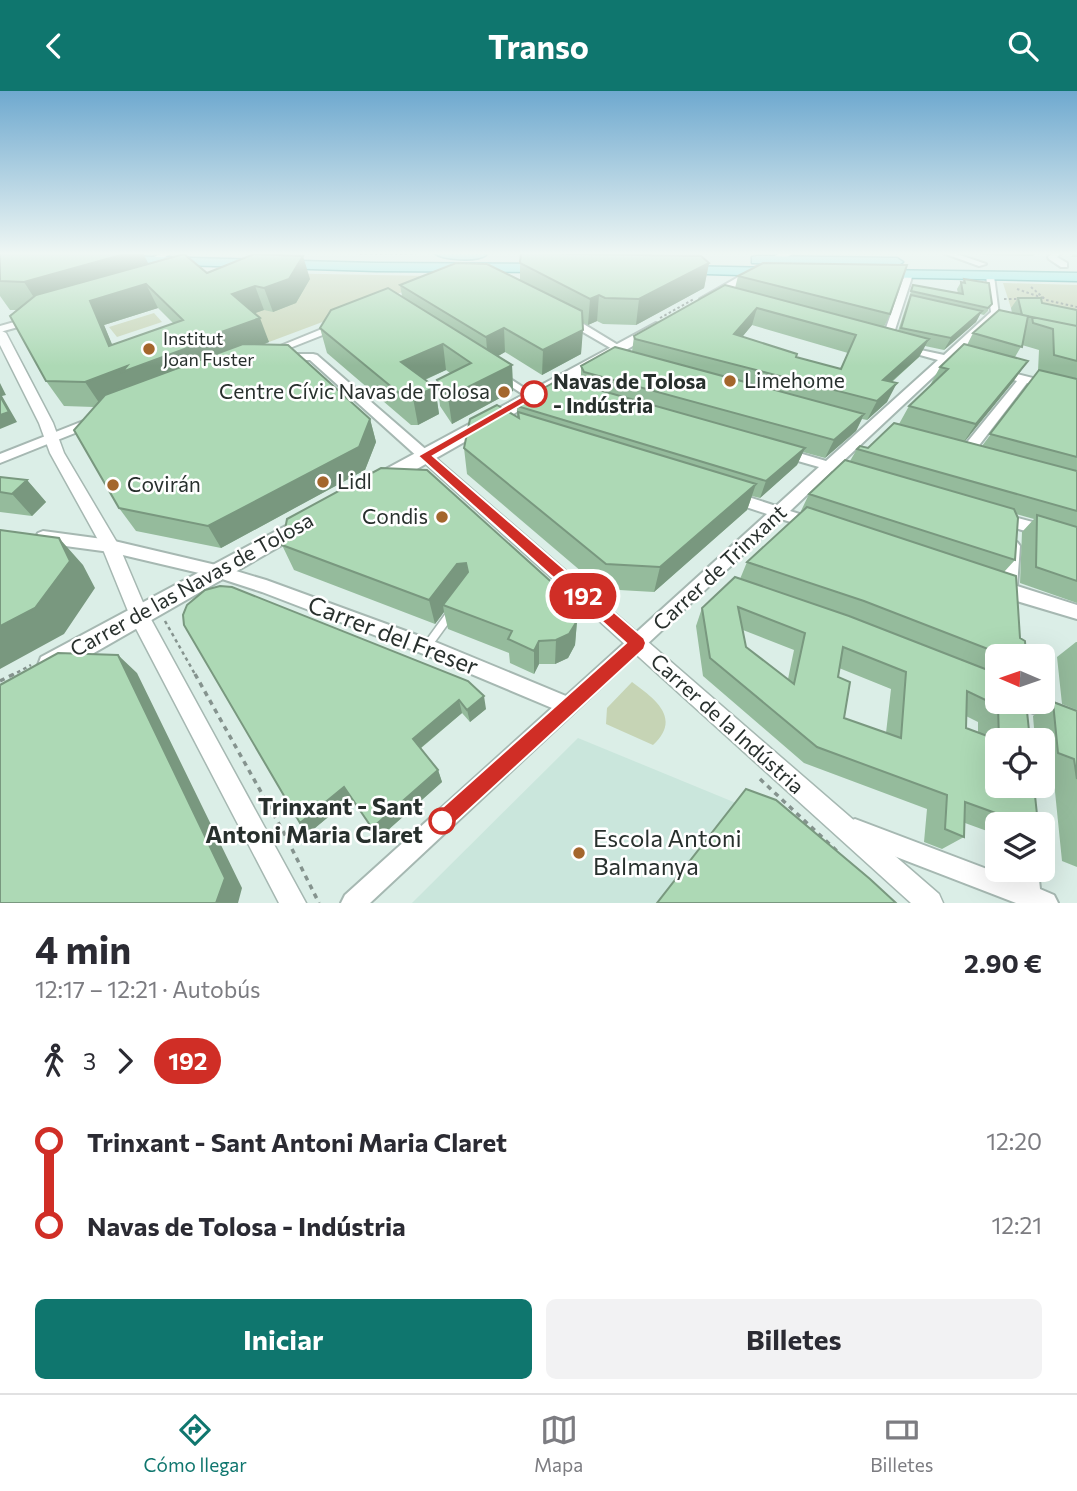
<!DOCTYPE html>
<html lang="es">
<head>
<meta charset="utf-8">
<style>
	:root { --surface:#fff; --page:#f2f2f3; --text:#2b2b33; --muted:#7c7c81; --line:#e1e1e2; --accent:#0f766e }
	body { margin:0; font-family:Commissioner,sans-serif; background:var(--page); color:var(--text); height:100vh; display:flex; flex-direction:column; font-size:26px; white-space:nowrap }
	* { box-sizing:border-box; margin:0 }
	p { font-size:23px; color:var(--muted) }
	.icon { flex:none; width:38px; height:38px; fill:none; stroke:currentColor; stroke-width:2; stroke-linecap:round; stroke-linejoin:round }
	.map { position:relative; height:812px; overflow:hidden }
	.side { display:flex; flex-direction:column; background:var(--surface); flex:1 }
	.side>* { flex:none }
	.badge { padding:0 14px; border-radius:23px; font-size:24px; line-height:46px }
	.needle { width:46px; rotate:272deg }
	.tools { position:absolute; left:985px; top:553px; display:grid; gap:14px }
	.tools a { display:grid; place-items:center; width:70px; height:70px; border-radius:10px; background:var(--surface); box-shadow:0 7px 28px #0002; font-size:35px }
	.map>.badge { position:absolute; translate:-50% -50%; box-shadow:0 0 0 4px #fff }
	.legs { display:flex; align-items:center; gap:10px; height:77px; padding:0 35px; font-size:23px }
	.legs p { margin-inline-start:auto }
	.overview { display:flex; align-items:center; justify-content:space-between; height:119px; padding:0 35px }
	h1 { font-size:38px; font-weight:700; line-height:52px }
	.button { display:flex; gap:14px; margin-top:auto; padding:14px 35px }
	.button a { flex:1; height:80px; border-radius:10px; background:var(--accent); color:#fff; font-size:28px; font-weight:700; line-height:80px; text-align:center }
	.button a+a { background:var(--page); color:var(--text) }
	ul { padding:0 35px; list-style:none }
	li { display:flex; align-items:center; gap:24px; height:84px; font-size:26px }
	li i { display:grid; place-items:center; width:10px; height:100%; margin:0 9px; background:currentColor }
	li i::after { content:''; width:18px; height:18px; margin:-9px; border:5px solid; border-radius:50%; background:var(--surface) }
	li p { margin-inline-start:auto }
	li:first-child i { background:linear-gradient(#0000 50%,currentColor 0) }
	li:last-child i { background:linear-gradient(currentColor 50%,#0000 0) }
	header { display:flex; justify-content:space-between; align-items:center; height:91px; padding:0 35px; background:var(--accent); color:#fff; font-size:32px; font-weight:700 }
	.tabs { display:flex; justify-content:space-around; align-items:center; height:98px; border-top:2px solid var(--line); background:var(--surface); font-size:19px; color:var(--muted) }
	.tabs a { display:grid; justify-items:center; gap:4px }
	.tabs .on { color:var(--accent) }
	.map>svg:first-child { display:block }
	.built { fill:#cae6dc }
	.green { fill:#c6d4b5 }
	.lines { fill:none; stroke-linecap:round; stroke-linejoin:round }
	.service-far1-casing { stroke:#a6b8b2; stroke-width:10 }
	.service-casing { stroke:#a6b8b2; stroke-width:11 }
	.pedestrian-casing { stroke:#a6b8b2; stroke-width:3 }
	.minor-casing { stroke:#a6b8b2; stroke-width:4 }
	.tertiary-casing { stroke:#a6b8b2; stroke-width:3 }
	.secondary-casing { stroke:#a6b8b2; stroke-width:4 }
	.primary-casing { stroke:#38a09f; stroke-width:3 }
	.path-far2 { stroke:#85938e; stroke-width:2; stroke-dasharray:2.5 2.5; stroke-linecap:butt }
	.path-far1 { stroke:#85938e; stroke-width:2.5; stroke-dasharray:3.5 3.5; stroke-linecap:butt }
	.path { stroke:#85938e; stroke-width:3.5; stroke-dasharray:5 5; stroke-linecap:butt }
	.service-far1 { stroke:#fff; stroke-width:6 }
	.service { stroke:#fff; stroke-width:8 }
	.pedestrian { fill:#fff; fill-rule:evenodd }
	.minor { fill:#fff; fill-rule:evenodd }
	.tertiary { fill:#fff; fill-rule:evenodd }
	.secondary { fill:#fff; fill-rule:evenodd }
	.primary { fill:#8debea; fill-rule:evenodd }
	.wall { fill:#95bb9c; fill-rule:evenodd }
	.shaded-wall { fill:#79987f }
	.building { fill:#add9b5; stroke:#79987f; stroke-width:2; fill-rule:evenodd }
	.line-1 { fill:#d02e26; stroke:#fff; stroke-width:2 }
	.poi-dot { fill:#a4662c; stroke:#fff; stroke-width:2.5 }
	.stop-1-dot { fill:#fff; stroke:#d02e26; stroke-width:3.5 }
	.labels { text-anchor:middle; stroke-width:5; stroke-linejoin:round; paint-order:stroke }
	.far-poi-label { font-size:18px; fill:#28302d; stroke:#fff; text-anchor:start }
	.poi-label { font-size:21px; fill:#28302d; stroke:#fff; text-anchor:start }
	.stop-label { font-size:21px; font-weight:bold; fill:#28302d; stroke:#fff; text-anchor:start }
	.street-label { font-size:21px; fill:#28302d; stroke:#fff }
	.near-street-label { font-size:24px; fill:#28302d; stroke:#fff }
	.near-stop-label { font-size:24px; font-weight:bold; fill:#28302d; stroke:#fff; text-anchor:end }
	.near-poi-label { font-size:24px; fill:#28302d; stroke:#fff; text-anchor:start }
</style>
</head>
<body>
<header><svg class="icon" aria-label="back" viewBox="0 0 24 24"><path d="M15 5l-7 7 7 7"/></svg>Transo<svg class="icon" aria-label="search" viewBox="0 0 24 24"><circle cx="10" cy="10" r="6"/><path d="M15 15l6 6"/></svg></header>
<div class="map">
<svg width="1077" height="812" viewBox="0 0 1077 812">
	<rect width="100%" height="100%" fill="#dbeee7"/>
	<!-- built -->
	<path class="built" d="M578,647L736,712L657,812H412Z"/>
	<!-- green -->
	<path class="green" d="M207,181L430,185L432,190L269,251L195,186Z
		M1003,192L1077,194V223L1011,217Z
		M154,222L162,231L117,246L109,236Z
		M632,591C655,608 682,627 653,654L606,633L607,617Z"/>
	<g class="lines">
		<defs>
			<path id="service-far1" d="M505,288L531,305"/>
			<path id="service" d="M427,555L451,522"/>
			<path id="pedestrian" d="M1053,162H1060L1057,164Z"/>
			<path id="minor" d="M162,162H171L158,171H152V167Z
				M943,162H954L986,173L979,175Z
				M1052,162H1061L1057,166L1067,172V176H1061L1049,168L1048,166Z
				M909,180L913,183L891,251L886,254L882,253L881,251L905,183Z
				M990,182L994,185L999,224L954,267L958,268V272H948L840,373L843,377L841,380H832L790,420L818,429L820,433L818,437L813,438L781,428L370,812H341L345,804L552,617L421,562L262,501L216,486L110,461L43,452L38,450L36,446L38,442L43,440L110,449L216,474L266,489L433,550L566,605L767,423L728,410L726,406L728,402L733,401L776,415L819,376L777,364L776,361L777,358L782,357L826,370L938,269L902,259V255L944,264L991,221L986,185Z
				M32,226L37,229L36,231L0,241V235Z
				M564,226H572L623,257L622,259H614L564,230Z
				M339,231L344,234L343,236L277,262H269L268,260Z
				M313,263L317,264L430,362L432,365L430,368H420L310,269H282L277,266L282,263Z
				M1001,279L1077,298V305L1027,292L970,366H960L958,363L960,360L1017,290L997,284V280Z
				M91,327L95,328L97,331L95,334L0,372V363Z
				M999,422L1077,443V455L994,431L992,427L994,423Z
				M1012,449L1017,451L1020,455L1017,495L1077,514V528L1003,506L996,502L994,497L996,492L1002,490L1004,455L1007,451Z
				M1043,608L1077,621V639L1020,617L1018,611H1043Z
				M855,728L1016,789V779H1038L1040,798L1054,804L1058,812H1016L855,750L847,747L844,739L847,731Z"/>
			<path id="tertiary" d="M0,239L6,242L53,332L64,362L119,455L147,521L306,812H279L132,530L102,456L50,362L39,332L0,254Z
				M425,360L430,362L939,803L943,812H911L420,368L418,365L420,362Z"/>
			<path id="secondary" d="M780,162H794L712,211L707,212L700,208Z
				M656,232L663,236L661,239L387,395H373L371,390L373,385Z
				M308,423L315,425L318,430L315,435L59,582L50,585L41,582L38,574L41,566Z"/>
			<path id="primary" d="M434,162H485L486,164C477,171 443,169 434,162Z
				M120,165L376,172L546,173L553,177L546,181L376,180L115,172L114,169Z
				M757,165L897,167L903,171L897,175L752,172V166Z
				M680,175L774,177L781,181L774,185L675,182L673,179Z
				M876,179L1077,182V190L871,186L869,183Z"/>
		</defs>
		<!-- service-far1 casing -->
		<use href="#service-far1" class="service-far1-casing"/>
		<!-- service casing -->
		<use href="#service" class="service-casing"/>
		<!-- pedestrian casing -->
		<use href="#pedestrian" class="pedestrian-casing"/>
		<!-- minor casing -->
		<use href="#minor" class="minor-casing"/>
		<!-- tertiary casing -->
		<use href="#tertiary" class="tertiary-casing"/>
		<!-- secondary casing -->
		<use href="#secondary" class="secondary-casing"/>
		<!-- primary casing -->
		<use href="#primary" class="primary-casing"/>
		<!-- path-far2 -->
		<path class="path-far2" d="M712,162H724
			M360,163H416
			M1031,196L1046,209L1077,216
			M1017,198L1043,207
			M1004,208H1018
			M660,227L694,208"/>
		<!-- path-far1 -->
		<path class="path-far1" d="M165,530L196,585
			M11,585L31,574"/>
		<!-- path -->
		<path class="path" d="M195,583L284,742L319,812
			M0,590L14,583
			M760,688L839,762"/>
		<!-- service-far1 -->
		<use href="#service-far1" class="service-far1"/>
		<!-- service -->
		<use href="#service" class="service"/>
		<!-- pedestrian -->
		<use href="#pedestrian" class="pedestrian"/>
		<!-- minor -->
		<use href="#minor" class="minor"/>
		<!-- tertiary -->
		<use href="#tertiary" class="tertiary"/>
		<!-- secondary -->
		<use href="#secondary" class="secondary"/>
		<!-- primary -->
		<use href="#primary" class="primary"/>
	</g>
	<!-- wall -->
	<path class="wall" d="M0,162H143L148,173L207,182L310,188L296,212L273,221L264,219L255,222L269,251L265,253L370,328L376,351L365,379L221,457L136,440L119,417L94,316L64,315L46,290L17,219H10L0,205ZM158,217L174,233L112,254L104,234Z
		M975,162H1036L1033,165L983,164Z
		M1074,162H1077V166H1071Z
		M520,172H709L704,197L636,234L603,233L597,230L588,234L582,231L581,263L542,284L505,261L498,265L512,274L513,300L452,333L440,315L437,289L450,282L446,279L425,289L435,296L439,323L418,334H411L327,262L320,237L402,205L400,194L520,189Z
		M738,185L890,223L884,236L898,240L913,194L958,203L957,198L961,191H963L964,188L989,192L988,220L984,224L980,223L976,231L944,259L925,255L919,266L892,291L887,311L867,329L862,328L856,340L825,367L803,361L797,374L760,407L752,405L747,419L654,501L602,498L467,383L464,357L517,327V312L581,293V275L632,261L634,245L735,197ZM752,234L848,262L841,278L796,266L742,246Z
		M1018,207L1077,219V512L1020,492L1022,441L1034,428L1016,423L1015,469L1004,481L1020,547L1026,565H998V611L1038,733H998V744L965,732L964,746L942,758L924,751L927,718L804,672L703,585L696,535L702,517L740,488L747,471L802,420H801L809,403L850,370L857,358L868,357L899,333L909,315L928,298L940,276L967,254L973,242L1012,222L1011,217ZM1022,254L1039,259L1038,280L982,355L965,350L1013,291L1015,266ZM743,539L794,559L788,588L746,556ZM839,577L891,598L886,642L844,627L838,586ZM966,625L978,631V641L966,637Z
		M381,377L577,530L575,554L568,567L555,573H539L534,583L510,572L509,562L448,538L444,521L435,533L294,479L282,454Z
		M0,386L27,389L46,411L32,425L0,421Z
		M183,524L486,618L470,631L462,622L420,658L438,679L442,691L379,747L351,707L309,742Z
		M1076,551H1077V619L1062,613L1057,566Z
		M1053,611L1077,620V776L1062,770L1053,681L1043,677V649H1035L1033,625Z"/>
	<!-- shaded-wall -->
	<path class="shaded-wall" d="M128,162H143L152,180L42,219L24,191Z
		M303,165L310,188L296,212L273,221L264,197Z
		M709,172L704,197L636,234L639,208Z
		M146,193L158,217L104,234L122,277L260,227L269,251L102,316L85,291L109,255L90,210Z
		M255,195L264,219L241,227L232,203Z
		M599,204L597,230L588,234L590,208Z
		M757,217L752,234L729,262L734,243Z
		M982,220L976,231L944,259L951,247Z
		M504,237L505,261L488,271L486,246Z
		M583,239L581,263L542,284L543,259Z
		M929,248L919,266L873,307L883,289Z
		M443,253L446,279L406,297L401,271Z
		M1028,270L1013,291L961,355L976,333Z
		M512,274L513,300L452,333L448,306Z
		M0,292L6,304L2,305L17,331L0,338Z
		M897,292L887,311L867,329L877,310Z
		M435,296L439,323L418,334L413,307Z
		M864,323L856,340L825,367L834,349Z
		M370,328L376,351L365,379L221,457L208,435Z
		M805,357L797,374L760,407L766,390Z
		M27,389L46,411L32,425L12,403Z
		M756,393L747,419L654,501L660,476Z
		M59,447L83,474L95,497L64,543L0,578V535Z
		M466,472L469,496L443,514L444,521L435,533L429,509L457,473Z
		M577,530L575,554L568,567L555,573L556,549Z
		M539,550V573L534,583V560Z
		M118,564L137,582L242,797L238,812H216Z
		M484,605L486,618L470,631L467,619Z
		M459,609L462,622L417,660L413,648Z
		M438,679L442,691L379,747L372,737Z
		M344,696L351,707L309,742L300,732Z"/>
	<!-- building -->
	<path class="building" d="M0,162H128L24,191L0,190Z
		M521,162L701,165L709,172L639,208L605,207L599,204L590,208L520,172Z
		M184,163L207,182L254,163L303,165L289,188L264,197L255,195L232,203L260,227L199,249H209L122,281L127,275L85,291L46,290L10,225L36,204ZM146,193L183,229L109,255L90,210Z
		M456,172L487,173L582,220L583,239L543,259L504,237L486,246L400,194Z
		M763,172L907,174L890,223L738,185Z
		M964,188L989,192L992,213L988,217L911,200L913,194L963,203L961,191L965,192Z
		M725,194L929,248L883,289L897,292L877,310L635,248L634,245ZM757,217L856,244L841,278L796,266L797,263L734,243Z
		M388,197L512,274L448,306L437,289L471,272L443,253L401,271L435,296L413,307H405L320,237L331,219Z
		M911,204L982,220L951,247L901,237Z
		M1018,207H1041L1042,212L1077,219V235L1022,224Z
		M999,219L1028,225L1022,256L973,242Z
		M1032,226L1077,235V270L1054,264L1053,238L1033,232Z
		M243,253L288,254L370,328L359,356L208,435L119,417L74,339L105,304Z
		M964,253L1028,270L976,333L909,315L948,278L940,276Z
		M615,256L864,323L834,349L584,281L581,275Z
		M1039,279L1077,288V366L990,343Z
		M560,288L805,357L766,390L517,315V312Z
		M0,305L9,321L0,324Z
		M497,314L519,327L518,321L756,393L660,476L606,473L464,357L470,328Z
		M894,332L1077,380V420L857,358L860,355L868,357Z
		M845,369L1014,418L1018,427L1015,469L809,403Z
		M381,377L427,379L568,506L575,514L577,530L569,543L556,549L539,550L534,560L508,548L512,540L443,514L468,481L466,472L457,473L429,509L282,454L287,428Z
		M0,386L27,389L12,403L0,401Z
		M807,416L1016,485L1020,547L1025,550L1026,565H1006L864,510L747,471Z
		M1037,424L1077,436V490L1036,476Z
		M0,439L59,447L70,470L35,517L0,535Z
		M735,486L849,525L998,583V611H1026L1030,649H999L998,615L967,600L966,637L998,649V695H1034L1038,733H1026L965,711L964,746L945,738L947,704L817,656L710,567L702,517ZM738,516L805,542L794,593L746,556ZM843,556L906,581L901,647L844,627L850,591L838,586Z
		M220,495L232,496L468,590L484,605L467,619L459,609L413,648L438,679L372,737L344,696L300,732L184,534L183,524L187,514L205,499Z
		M58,562L118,564L225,787L216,812H0V594Z
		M1053,611L1077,620V688L1074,668L1058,662Z
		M746,698L776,709L870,788L896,812H657Z"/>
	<!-- sky -->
	<linearGradient id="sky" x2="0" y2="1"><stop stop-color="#6fa9cf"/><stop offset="0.59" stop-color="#eff7f4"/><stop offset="1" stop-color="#eff7f4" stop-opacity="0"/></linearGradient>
	<rect width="1077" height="275" fill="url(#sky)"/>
	<!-- line-1 -->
	<path class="line-1" d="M530,301L540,303L433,365L644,547L646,552L644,558L449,737L442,740L435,737L432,730L435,723L626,552L418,365Z"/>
	<!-- markers -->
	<g class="poi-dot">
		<circle cx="149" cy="258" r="7"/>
		<circle cx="730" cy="290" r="7"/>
		<circle cx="504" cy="301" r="7"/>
		<circle cx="323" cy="391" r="7"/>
		<circle cx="113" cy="394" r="7"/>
		<circle cx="442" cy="426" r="7"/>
		<circle cx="579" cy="762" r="7"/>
	</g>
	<g class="stop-1-dot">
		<circle cx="534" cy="303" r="12"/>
		<circle cx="442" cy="730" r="12"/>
	</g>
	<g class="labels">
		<!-- far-poi labels -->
		<g class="far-poi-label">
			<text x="163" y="254">Institut<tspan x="163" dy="21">Joan Fuster</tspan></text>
		</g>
		<!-- poi labels -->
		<g class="poi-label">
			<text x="744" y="297">Limehome</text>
			<text x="490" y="308" text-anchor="end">Centre Cívic Navas de Tolosa</text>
			<text x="337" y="398">Lidl</text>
			<text x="127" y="401">Covirán</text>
			<text x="428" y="433" text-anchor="end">Condis</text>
		</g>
		<!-- stop labels -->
		<g class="stop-label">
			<text x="553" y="298">Navas de Tolosa<tspan x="553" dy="24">- Indústria</tspan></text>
		</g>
		<!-- street labels -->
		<g class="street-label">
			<text transform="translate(720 477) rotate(-43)" y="7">Carrer de Trinxant</text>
			<text transform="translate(192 494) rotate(-29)" y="7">Carrer de las Navas de Tolosa</text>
			<text transform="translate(727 633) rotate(42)" y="7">Carrer de la Indústria</text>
		</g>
		<!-- near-street labels -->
		<g class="near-street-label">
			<text transform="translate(393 545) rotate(21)" y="8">Carrer del Freser</text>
		</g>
		<!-- near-stop labels -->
		<g class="near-stop-label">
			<text x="423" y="724">Trinxant - Sant<tspan x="423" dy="28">Antoni Maria Claret</tspan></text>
		</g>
		<!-- near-poi labels -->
		<g class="near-poi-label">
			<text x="593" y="756">Escola Antoni<tspan x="593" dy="28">Balmanya</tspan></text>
		</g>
	</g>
</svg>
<div class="tools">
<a><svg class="needle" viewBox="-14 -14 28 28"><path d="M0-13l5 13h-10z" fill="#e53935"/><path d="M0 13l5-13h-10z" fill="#7c7c81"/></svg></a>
<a><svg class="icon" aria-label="locate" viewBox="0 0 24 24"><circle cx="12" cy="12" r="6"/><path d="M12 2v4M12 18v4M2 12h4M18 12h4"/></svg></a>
<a><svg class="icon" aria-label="layers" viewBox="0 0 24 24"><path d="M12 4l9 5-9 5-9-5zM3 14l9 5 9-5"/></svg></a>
</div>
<b class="badge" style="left:583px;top:505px;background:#d02e26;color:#fff">192</b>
</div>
<section class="side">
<div class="overview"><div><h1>4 min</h1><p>12:17 – 12:21 · Autobús</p></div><b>2.90 €</b></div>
<div class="legs"><svg class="icon" aria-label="walk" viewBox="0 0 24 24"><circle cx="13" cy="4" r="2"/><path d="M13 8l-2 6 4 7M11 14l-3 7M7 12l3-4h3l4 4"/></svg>3<svg class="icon" aria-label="forward" viewBox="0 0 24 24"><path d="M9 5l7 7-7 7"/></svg><b class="badge" style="background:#d02e26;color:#fff">192</b></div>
<ul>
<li><i style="color:#d02e26"></i><b>Trinxant - Sant Antoni Maria Claret</b><p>12:20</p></li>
<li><i style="color:#d02e26"></i><b>Navas de Tolosa - Indústria</b><p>12:21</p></li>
</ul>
<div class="button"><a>Iniciar</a><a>Billetes</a></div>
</section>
<nav class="tabs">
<a class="on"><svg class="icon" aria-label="directions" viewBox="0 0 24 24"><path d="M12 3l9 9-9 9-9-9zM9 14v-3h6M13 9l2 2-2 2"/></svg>Cómo llegar</a>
<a><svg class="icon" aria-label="map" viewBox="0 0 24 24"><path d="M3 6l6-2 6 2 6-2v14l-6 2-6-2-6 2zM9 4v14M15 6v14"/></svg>Mapa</a>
<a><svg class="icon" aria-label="tickets" viewBox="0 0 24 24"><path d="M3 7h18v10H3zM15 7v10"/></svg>Billetes</a>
</nav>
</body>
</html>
